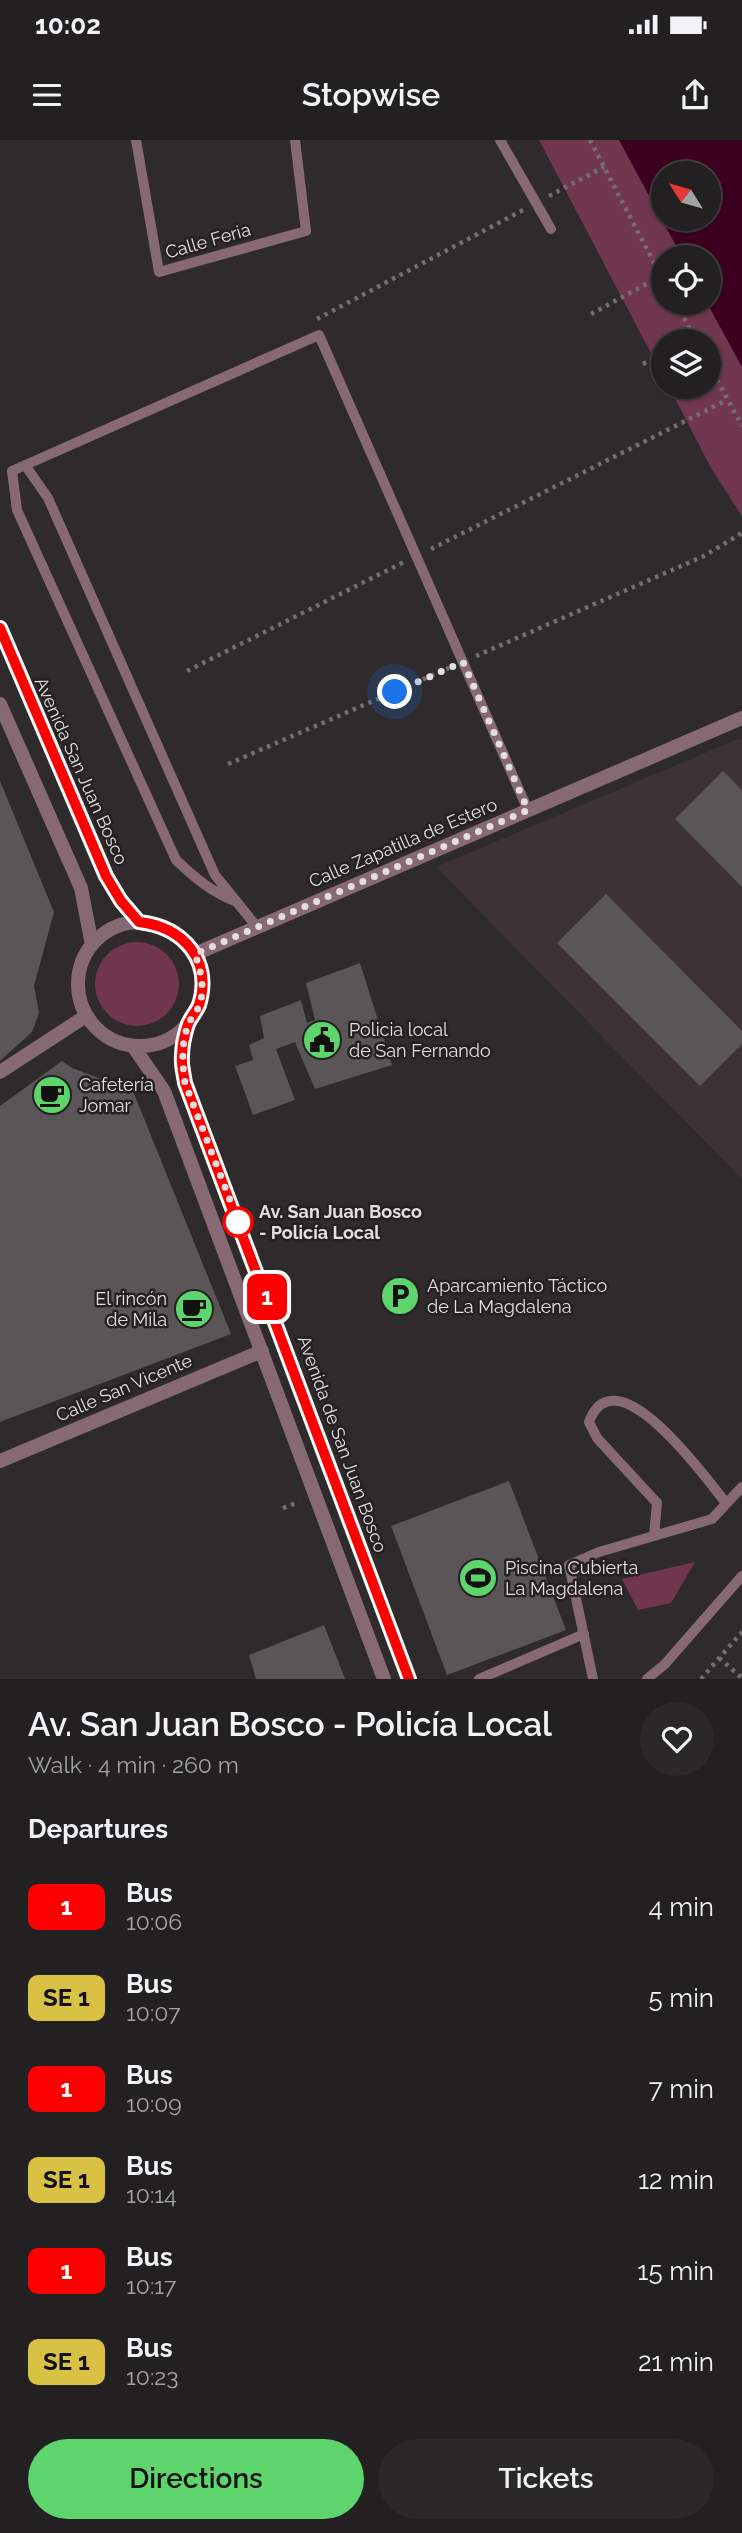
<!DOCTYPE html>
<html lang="en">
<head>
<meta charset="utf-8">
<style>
	:root { --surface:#232021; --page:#2b282a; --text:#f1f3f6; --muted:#a3a3a5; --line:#403e3f; --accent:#5ed56c }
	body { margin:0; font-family:Raleway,sans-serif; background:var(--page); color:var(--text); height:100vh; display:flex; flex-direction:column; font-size:26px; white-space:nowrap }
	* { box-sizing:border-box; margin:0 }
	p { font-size:23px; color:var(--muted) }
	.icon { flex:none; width:38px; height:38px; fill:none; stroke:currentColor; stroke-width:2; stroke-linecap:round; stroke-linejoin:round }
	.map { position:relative; height:1539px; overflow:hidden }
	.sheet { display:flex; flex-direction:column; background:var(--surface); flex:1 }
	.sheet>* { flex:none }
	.badge { padding:0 14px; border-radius:10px; font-size:24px; line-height:46px }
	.needle { width:46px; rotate:307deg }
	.tools { position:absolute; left:651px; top:21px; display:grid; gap:14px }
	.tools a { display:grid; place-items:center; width:70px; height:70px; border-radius:50%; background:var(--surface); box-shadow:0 2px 5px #0004,0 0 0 2px var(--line); font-size:35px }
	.you { position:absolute; width:35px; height:35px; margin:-18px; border:5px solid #fff; border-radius:50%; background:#1a73e8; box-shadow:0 0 0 10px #1a73e833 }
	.map>.badge { position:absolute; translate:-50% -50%; box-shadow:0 0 0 4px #fff }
	h2 { padding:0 28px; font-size:26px; line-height:63px }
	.round { display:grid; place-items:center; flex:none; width:74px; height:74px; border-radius:37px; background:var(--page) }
	.head { display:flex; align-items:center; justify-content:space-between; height:119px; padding:0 28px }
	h1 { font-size:33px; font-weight:600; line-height:52px }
	.button { display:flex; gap:14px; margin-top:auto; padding:14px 28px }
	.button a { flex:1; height:80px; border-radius:42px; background:var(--accent); color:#111; font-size:28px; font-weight:600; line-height:80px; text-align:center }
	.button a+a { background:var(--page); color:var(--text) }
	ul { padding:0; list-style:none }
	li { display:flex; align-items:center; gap:21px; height:91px; padding:0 28px }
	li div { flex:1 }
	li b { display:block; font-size:26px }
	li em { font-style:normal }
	li .badge { min-width:77px; font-weight:700; text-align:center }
	.status { display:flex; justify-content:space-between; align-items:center; height:49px; padding:0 35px; background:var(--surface); direction:ltr }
	.status svg { height:19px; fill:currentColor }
	header { display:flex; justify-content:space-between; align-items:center; height:91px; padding:0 28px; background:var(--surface); font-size:32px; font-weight:600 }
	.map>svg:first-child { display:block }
	.built { fill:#3d3235 }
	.green { fill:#71374f; fill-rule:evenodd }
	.water { fill:#3b011f; fill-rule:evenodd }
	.building { fill:#5a5556 }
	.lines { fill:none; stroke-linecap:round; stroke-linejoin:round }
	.path { stroke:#736f70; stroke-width:4.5; stroke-dasharray:3.5 5; stroke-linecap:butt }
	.service { stroke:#876973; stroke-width:10 }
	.minor { stroke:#876973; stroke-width:14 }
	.tertiary { stroke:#876973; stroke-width:14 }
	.line-casing { stroke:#fff; stroke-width:16 }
	.line { stroke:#f00; stroke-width:10 }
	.walk { stroke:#e2dfe0; stroke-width:7; stroke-dasharray:0 12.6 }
	.stop-dot { fill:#fff; stroke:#f00; stroke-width:3.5 }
	.labels { text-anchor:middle; stroke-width:5; stroke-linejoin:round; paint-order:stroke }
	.street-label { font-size:18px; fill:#e2dfe0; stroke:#252122 }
	.poi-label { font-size:18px; fill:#e2dfe0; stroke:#252122; text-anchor:start }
	.stop-label { font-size:18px; font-weight:bold; fill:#e2dfe0; stroke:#252122; text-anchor:start }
</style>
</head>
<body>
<div class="status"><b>10:02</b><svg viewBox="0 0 49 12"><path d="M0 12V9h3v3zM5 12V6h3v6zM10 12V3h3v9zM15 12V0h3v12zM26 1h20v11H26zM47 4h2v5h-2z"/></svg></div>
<header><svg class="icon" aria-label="menu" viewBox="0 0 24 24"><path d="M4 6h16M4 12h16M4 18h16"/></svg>Stopwise<svg class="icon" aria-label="share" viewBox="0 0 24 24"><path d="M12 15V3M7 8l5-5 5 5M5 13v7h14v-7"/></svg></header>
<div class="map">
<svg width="742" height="1539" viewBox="0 0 742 1539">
	<rect width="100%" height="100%" fill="#2f2a2c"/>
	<!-- built -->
	<path class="built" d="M740,598L742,600V1039L436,727Z"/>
	<!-- green -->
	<path class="green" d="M539,0H742V376L711,328L669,247H709V201H663V236ZM663,33H709V79H663ZM663,117H709V163H663Z
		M95 844a42 42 0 1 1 84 0a42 42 0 1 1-84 0Z
		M695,1422L671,1463L638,1470L622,1439Z"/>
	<!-- water -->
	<path class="water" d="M619,0H742V227L707,163H709V117H682ZM663,33H709V79H663Z"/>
	<!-- building -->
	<path class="building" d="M723,631L742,650V747L675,679Z
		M0,641L54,772L34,846L39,873L32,892L0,921Z
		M606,754L742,891V904L700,946L557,803Z
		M360,823L392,925L315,949L295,902L276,909L295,960L253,975L235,926L253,920L249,905L264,898L260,876L301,860L307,883L315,880L306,843Z
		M62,921L72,928L133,951L231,1194L0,1282V966Z
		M509,1341L566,1490L447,1535L391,1386Z
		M324,1485L345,1539H256L249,1515Z"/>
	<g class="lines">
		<!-- path -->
		<path class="path" d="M590,0L663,140
			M549,56L604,27
			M676,163L696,201
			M591,174L661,136
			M317,179L523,70
			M643,224L663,213
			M709,225L742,286
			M431,409L727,260
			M476,516L704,416L742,393
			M187,531L404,422
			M228,624L449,528
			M283,1368L299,1362
			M719,1518L742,1538
			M701,1539L742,1492"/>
		<!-- service -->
		<path class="service" d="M136,0L159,132L306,91L295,0
			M500,0L551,89
			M25,325L48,358L215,735L257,787
			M237,762C213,753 195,738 176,720L17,370L12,331L319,195L528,670
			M654,1396L657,1363L597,1298L589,1282C615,1211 706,1338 726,1363
			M479,1539L584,1494
			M593,1539L569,1425L599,1412L712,1379L742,1347
			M647,1539L665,1524L742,1436"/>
		<!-- minor -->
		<path class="minor" d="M195,814L742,578
			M0,932L86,876
			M0,1321L262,1211"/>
		<!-- tertiary -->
		<path class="tertiary" d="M0,488L106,736L121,761L139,782
			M0,564L81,748L92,805
			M78 844a62 62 0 1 1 124 0a62 62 0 1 1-124 0Z
			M188,884L181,917L185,943L409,1539
			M133,906L164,951L384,1539"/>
	</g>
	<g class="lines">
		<defs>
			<path id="line" d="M0,488L106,736L121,761L139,782C183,787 213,820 199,865C196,872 191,877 188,884C185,893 182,907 182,916C181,925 184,935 185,943L409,1539"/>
		</defs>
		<!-- line casing -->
		<use href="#line" class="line-casing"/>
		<!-- line -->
		<use href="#line" class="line"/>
		<!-- walk -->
		<path class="walk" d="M238,1082L243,1094L185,943C182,923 181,902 189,883C191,878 196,874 198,868C206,850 201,832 195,814L528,670L463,522L395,552"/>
	</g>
	<!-- icons -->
	<defs>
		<symbol id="civic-disc" viewBox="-11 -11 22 22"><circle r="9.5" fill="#5ed56c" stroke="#252122"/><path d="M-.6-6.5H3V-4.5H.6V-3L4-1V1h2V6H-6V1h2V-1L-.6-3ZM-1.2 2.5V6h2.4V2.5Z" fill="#111"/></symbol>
		<symbol id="cafe-disc" viewBox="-11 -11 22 22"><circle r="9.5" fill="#5ed56c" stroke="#252122"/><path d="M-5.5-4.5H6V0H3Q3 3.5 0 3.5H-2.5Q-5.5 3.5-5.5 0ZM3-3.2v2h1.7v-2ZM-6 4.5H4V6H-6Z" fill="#111"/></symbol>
		<symbol id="parking-disc" viewBox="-11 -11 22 22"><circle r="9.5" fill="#5ed56c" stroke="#252122"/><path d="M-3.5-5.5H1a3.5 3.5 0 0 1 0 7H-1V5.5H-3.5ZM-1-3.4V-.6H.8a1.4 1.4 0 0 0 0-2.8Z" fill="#111"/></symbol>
		<symbol id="stadium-disc" viewBox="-11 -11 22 22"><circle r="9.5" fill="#5ed56c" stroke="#252122"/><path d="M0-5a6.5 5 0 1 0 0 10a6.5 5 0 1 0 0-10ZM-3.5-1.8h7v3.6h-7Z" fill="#111"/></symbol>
	</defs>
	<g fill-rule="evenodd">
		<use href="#civic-disc" x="300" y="878" width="44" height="44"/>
		<use href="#cafe-disc" x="30" y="933" width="44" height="44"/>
		<use href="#parking-disc" x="378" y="1134" width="44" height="44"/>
		<use href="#cafe-disc" x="172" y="1147" width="44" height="44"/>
		<use href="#stadium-disc" x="456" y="1416" width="44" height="44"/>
	</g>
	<!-- markers -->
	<circle class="stop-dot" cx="238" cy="1082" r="14"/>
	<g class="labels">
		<!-- street labels -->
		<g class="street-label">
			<text transform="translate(208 101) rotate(-16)" y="6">Calle Feria</text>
			<text transform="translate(81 631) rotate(66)" y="6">Avenida San Juan Bosco</text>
			<text transform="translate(403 703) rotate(-23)" y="6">Calle Zapatilla de Estero</text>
			<text transform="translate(124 1248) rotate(-23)" y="6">Calle San Vicente</text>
			<text transform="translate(342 1304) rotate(70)" y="6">Avenida de San Juan Bosco</text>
		</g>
		<!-- poi labels -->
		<g class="poi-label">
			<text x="349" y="896">Policia local<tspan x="349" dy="21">de San Fernando</tspan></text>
			<text x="79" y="951">Cafetería<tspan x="79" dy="21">Jomar</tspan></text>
			<text x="427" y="1152">Aparcamiento Táctico<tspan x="427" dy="21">de La Magdalena</tspan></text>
			<text x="167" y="1165" text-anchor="end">El rincón<tspan x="167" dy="21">de Mila</tspan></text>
			<text x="505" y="1434">Piscina Cubierta<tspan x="505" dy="21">La Magdalena</tspan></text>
		</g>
		<!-- stop labels -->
		<g class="stop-label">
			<text x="259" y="1078">Av. San Juan Bosco<tspan x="259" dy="21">- Policía Local</tspan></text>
		</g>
	</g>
</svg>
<div class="tools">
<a><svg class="needle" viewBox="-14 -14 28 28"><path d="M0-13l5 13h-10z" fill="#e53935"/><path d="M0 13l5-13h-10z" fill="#a3a3a5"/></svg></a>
<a><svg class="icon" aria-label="locate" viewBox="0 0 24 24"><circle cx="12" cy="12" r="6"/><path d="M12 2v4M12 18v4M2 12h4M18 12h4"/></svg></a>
<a><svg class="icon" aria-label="layers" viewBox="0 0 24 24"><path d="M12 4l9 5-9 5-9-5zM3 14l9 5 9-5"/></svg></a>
</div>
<div class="you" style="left:395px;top:552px"></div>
<b class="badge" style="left:267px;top:1157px;background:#f00;color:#fff">1</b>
</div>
<section class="sheet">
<div class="head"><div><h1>Av. San Juan Bosco - Policía Local</h1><p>Walk · 4 min · 260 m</p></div><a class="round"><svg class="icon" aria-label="heart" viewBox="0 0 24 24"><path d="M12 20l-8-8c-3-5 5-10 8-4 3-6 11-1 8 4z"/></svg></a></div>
<h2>Departures</h2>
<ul>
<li><span class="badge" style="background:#f00;color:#fff">1</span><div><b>Bus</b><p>10:06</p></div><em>4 min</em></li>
<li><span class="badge" style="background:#d9c143;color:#111">SE 1</span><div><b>Bus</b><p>10:07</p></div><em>5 min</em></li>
<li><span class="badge" style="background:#f00;color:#fff">1</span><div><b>Bus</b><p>10:09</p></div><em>7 min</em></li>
<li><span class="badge" style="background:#d9c143;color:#111">SE 1</span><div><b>Bus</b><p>10:14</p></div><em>12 min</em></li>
<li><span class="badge" style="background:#f00;color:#fff">1</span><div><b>Bus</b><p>10:17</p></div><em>15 min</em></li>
<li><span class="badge" style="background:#d9c143;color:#111">SE 1</span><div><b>Bus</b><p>10:23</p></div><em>21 min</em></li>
</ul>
<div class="button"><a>Directions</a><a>Tickets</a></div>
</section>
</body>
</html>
